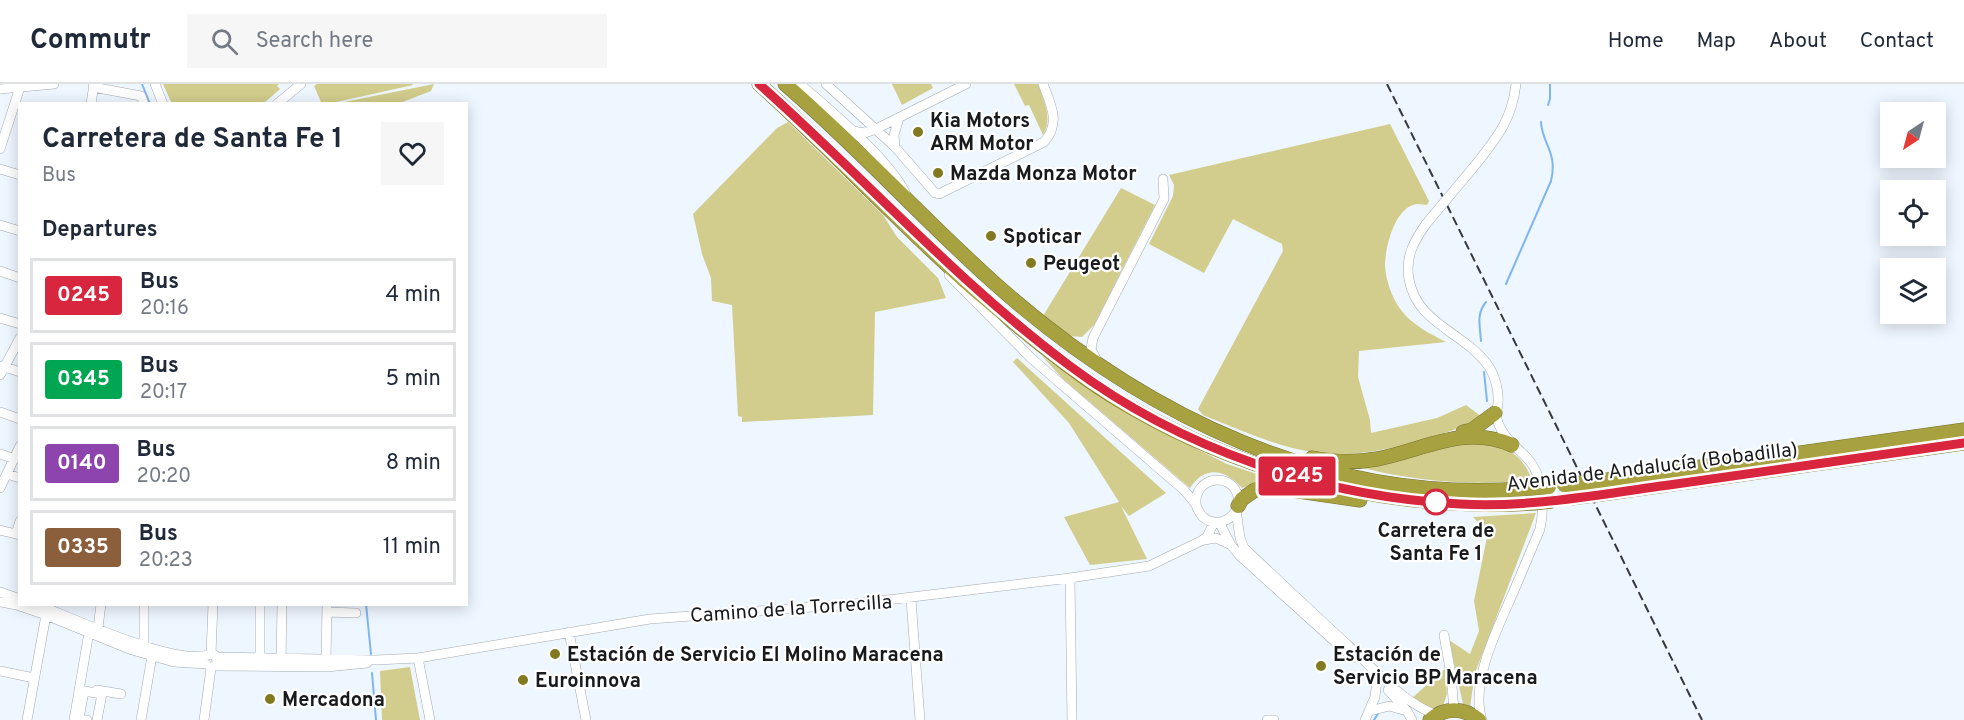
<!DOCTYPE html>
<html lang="en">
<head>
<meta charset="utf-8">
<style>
	:root { --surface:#fff; --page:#f6f6f7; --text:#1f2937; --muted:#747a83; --line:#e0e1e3 }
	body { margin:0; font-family:Overpass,sans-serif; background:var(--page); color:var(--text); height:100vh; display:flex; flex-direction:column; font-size:22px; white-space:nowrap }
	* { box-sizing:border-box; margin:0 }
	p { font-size:20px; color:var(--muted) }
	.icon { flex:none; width:33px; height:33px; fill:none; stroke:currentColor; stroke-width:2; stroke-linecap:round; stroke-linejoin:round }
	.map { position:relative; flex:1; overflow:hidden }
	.sheet { position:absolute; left:18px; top:18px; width:450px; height:504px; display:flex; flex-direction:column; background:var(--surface); border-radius:0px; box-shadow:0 3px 15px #0003 }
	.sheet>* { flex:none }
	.badge { padding:0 12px; border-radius:4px; font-size:21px; line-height:39px }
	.needle { width:39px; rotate:216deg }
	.buttons { position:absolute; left:1880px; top:18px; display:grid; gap:12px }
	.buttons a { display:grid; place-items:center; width:66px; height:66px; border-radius:0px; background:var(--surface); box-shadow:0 3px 15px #0003; font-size:30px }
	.map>.badge { position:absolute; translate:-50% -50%; box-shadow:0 0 0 3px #fff }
	h2 { padding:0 24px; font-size:22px; line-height:54px }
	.round { display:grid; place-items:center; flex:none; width:63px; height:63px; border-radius:0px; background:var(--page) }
	.head { display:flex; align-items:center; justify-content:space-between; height:102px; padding:0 24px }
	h1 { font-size:28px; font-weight:700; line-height:45px }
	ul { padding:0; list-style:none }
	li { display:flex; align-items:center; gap:18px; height:75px; margin:0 12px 9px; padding:0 12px; border:3px solid var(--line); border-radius:0px }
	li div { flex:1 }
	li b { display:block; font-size:22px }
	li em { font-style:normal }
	li .badge { min-width:66px; font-weight:700; text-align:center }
	header { display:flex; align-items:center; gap:36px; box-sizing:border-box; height:84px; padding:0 30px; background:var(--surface); border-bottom:2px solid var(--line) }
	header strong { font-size:28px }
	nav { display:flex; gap:33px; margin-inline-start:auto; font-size:21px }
	.search { width:420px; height:54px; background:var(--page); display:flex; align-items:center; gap:15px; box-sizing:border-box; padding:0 21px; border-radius:0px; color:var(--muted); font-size:22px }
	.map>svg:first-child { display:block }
	.green { fill:#d2cd8c }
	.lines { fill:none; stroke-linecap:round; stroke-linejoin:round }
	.stream { stroke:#7fb6f0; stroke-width:2 }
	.minor-casing { stroke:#a3aab2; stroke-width:10 }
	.highway-casing { stroke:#767233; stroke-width:15 }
	.minor { stroke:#fff; stroke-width:9 }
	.highway { stroke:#a8a13f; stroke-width:14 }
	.rail { stroke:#36383c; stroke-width:2; stroke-dasharray:9 4.5; stroke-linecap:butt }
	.minor-bridge-casing { stroke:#a3aab2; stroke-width:10; stroke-linecap:butt }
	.highway-bridge-casing { stroke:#767233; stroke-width:15; stroke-linecap:butt }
	.minor-bridge { stroke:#fff; stroke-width:9 }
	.highway-bridge { stroke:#a8a13f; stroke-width:14 }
	.line-casing { stroke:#fff; stroke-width:14 }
	.line { stroke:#d7263d; stroke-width:9 }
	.poi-dot { fill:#817a20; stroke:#fff; stroke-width:2 }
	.stop-dot { fill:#fff; stroke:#d7263d; stroke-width:3 }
	.labels { text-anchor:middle; stroke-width:4.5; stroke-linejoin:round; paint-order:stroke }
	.poi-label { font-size:20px; font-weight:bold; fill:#181a1d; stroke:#fff; text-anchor:start }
	.street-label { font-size:20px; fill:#181a1d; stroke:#fff }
	.stop-label { font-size:20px; font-weight:bold; fill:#181a1d; stroke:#fff }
</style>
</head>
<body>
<header>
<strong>Commutr</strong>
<div class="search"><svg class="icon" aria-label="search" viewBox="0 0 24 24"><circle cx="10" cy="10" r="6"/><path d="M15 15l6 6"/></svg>Search here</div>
<nav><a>Home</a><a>Map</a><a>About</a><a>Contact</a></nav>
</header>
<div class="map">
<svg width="1964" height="636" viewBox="0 0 1964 636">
	<rect width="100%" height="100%" fill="#eef6ff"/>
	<!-- green -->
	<path class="green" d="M163,0H279L277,2L280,5L264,19L172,20Z
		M317,0H412L413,1L332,19L322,20L314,2Z
		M434,0L431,7L400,19H339Z
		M892,0H931L933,4L902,21Z
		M1014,0H1038C1044,18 1053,34 1043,51L1029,21L1025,22Z
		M788,38L883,131L897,153L938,194L946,214L875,228L873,331L742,338V333L738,332L732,221L712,217L711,194L702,170L693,130L777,44Z
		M1390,40L1429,117L1427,121C1423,121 1417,119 1413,121C1394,127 1385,164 1385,182C1386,197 1392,214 1401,226C1412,241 1429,249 1446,258L1359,267L1358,293L1370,336L1371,349L1437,334L1466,321L1482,333C1441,355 1362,376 1317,369C1277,363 1240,346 1203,331L1198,325L1283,167L1282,160L1233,135L1204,189L1149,160L1173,112L1174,101L1169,91Z
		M1121,104L1155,121L1094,241L1082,253L1068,252L1043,232Z
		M1042,272L1083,301L1129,330L1205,369L1227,380L1293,402L1259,399L1242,404C1225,385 1205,381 1190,404L1063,295Z
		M1017,274L1166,409L1129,432L1121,422L1147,475L1090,481L1064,433L1119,418L1069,339L1013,278Z
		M1489,358C1511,365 1524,374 1532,396C1474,402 1417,398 1359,383L1466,359Z
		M1536,429L1475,589L1470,623L1463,620L1449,556L1470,570L1479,547L1474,517L1488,448L1473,433Z
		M410,583L420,636H382L380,587Z
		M1445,585L1447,610L1443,622C1429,627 1423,623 1412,614Z"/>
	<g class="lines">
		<!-- stream -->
		<path class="stream" d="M142,0L150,20
			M1548,21L1550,15V0
			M1506,200L1551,97C1558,68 1542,60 1541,38
			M1481,257C1480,242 1476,230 1486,218
			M1484,288L1487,317
			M366,520L371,570
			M372,589L376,636
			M1374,636L1379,628"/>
		<defs>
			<path id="minor" d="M155,0L163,20
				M800,0C829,25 894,79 907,113
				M826,0L895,63L935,109L939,110L1044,58C1061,39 1051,21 1043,0
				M93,3L141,12L144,20
				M0,5L54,0
				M91,20L94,0
				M277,20L301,0
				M853,47L865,49L876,45L966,0
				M895,63L894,51L899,34
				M0,65L21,0
				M1477,79C1498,52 1512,35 1516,0
				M0,85L20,91
				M1426,140C1414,157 1405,173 1409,195C1416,239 1463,248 1487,280C1495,291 1499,306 1498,319C1497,328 1495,332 1499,341C1504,353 1513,360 1522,369C1544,388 1545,419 1540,445C1532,464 1524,483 1516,502C1501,538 1469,596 1482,636
				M0,141L20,147
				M0,187L20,194
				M949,191L1031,274L1184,406C1188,411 1193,416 1196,421C1198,426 1199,429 1203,433C1218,446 1241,433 1238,413C1233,387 1194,392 1196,420
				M0,234L20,240
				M1097,277L1091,265L1093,254L1164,115L1163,95
				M2,282L20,288
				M0,291L20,254
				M0,328L20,335
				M0,370L15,375
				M7,390L20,394
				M0,404L20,362
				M1236,426L1240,454L1244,464C1280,498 1316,532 1352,565C1378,589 1403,618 1436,631
				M1219,438L1231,461L1239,471L1353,574
				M0,446L20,451
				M16,450L20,437
				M1204,456L1216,454L1231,461
				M1070,494L1072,636
				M0,508L20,515
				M911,515L920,636
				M0,518L17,521L46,531L132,566L174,578L206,580
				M36,520C73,534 178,584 211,570L215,571L218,579L211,584
				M327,528L356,529
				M98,544L101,520
				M569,548L586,636
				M1444,551L1451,591L1454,626
				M144,562V520
				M211,570L213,520
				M217,573L376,576L418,574L650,535L854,520L1070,494L1149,482L1201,457L1207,453L1214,438
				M260,573V520
				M418,574L430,636
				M326,578L327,520
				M281,579L282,520
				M217,582L326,583L367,579
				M0,587L34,594
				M97,606L121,610
				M1388,606L1407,627L1412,636
				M1370,627L1389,622L1407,627
				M27,636L46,531
				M74,636L89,548
				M87,636L79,635L84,607L102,610L97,636
				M141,636L152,572
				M204,636L211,584
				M1267,636H1274
				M1365,636L1375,613L1377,596"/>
			<path id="highway" d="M759,0C833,66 900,141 975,206C1020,244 1067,284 1117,315C1241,390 1389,428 1534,419
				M785,0C857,62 921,133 991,196C1141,331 1327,423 1533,404
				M1463,348L1472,346L1495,329
				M1312,374C1333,378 1355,379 1377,375C1425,366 1463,340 1512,361
				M1600,397L1964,346
				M1602,410L1964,359
				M1238,422L1242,415L1255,406L1271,403L1360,416
				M1430,636C1445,623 1463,623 1479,636"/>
		</defs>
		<!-- minor casing -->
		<use href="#minor" class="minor-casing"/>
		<!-- highway casing -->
		<use href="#highway" class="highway-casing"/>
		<!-- minor -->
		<use href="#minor" class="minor"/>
		<!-- highway -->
		<use href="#highway" class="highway"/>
		<!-- rail -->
		<path class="rail" d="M1387,0L1702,636"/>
		<defs>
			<path id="minor-bridge" d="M1426,140L1477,79"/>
			<path id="highway-bridge" d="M1564,401L1600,397
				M1533,404L1549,403
				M1571,414L1602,410
				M1534,419L1552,417"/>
		</defs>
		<!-- minor-bridge casing -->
		<use href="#minor-bridge" class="minor-bridge-casing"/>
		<!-- highway-bridge casing -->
		<use href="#highway-bridge" class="highway-bridge-casing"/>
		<!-- minor-bridge -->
		<use href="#minor-bridge" class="minor-bridge"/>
		<!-- highway-bridge -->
		<use href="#highway-bridge" class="highway-bridge"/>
	</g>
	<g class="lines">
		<defs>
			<path id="line" d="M759,0C864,93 957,198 1070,282C1181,365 1321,413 1460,420C1530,424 1600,410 1669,401C1767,387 1866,373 1964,359"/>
		</defs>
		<!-- line casing -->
		<use href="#line" class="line-casing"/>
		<!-- line -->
		<use href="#line" class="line"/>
	</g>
	<!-- markers -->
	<g class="poi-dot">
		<circle cx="918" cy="48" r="6"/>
		<circle cx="938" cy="89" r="6"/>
		<circle cx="991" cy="152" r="6"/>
		<circle cx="1031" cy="179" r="6"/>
		<circle cx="555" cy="570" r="6"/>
		<circle cx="1321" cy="582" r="6"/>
		<circle cx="523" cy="596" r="6"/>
		<circle cx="270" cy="615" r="6"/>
	</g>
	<circle class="stop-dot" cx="1436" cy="418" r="12"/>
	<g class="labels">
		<!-- poi labels -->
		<g class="poi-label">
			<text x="930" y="43">Kia Motors<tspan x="930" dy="23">ARM Motor</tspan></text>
			<text x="950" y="96">Mazda Monza Motor</text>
			<text x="1003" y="159">Spoticar</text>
			<text x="1043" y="186">Peugeot</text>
			<text x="567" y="577">Estación de Servicio El Molino Maracena</text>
			<text x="1333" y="577">Estación de<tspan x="1333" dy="23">Servicio BP Maracena</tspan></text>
			<text x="535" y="603">Euroinnova</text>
			<text x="282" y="622">Mercadona</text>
		</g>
		<!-- street labels -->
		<g class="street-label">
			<text transform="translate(1652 382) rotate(-7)" y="7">Avenida de Andalucía (Bobadilla)</text>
			<text transform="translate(791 524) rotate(-4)" y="7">Camino de la Torrecilla</text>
		</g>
		<!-- stop labels -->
		<g class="stop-label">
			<text x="1436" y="453">Carretera de<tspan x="1436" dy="23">Santa Fe 1</tspan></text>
		</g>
	</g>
</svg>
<div class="buttons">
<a><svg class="needle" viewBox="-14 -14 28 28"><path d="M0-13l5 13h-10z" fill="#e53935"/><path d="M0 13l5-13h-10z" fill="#747a83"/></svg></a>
<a><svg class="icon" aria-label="locate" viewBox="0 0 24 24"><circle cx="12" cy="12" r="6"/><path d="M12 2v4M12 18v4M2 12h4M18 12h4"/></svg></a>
<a><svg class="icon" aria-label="layers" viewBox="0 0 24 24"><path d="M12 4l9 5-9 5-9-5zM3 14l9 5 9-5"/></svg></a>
</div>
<b class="badge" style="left:1297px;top:392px;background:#d7263d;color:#fff">0245</b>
<section class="sheet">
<div class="head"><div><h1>Carretera de Santa Fe 1</h1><p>Bus</p></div><a class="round"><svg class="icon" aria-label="heart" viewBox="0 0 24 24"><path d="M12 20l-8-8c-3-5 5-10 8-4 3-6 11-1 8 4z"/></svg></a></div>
<h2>Departures</h2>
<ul>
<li><span class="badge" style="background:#d7263d;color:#fff">0245</span><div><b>Bus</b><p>20:16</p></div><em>4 min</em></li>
<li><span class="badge" style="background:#00a651;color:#fff">0345</span><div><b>Bus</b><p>20:17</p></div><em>5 min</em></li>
<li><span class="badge" style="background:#8e44ad;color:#fff">0140</span><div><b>Bus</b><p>20:20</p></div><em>8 min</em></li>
<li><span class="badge" style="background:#8b5e3c;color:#fff">0335</span><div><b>Bus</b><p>20:23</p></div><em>11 min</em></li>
</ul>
</section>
</div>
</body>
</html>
